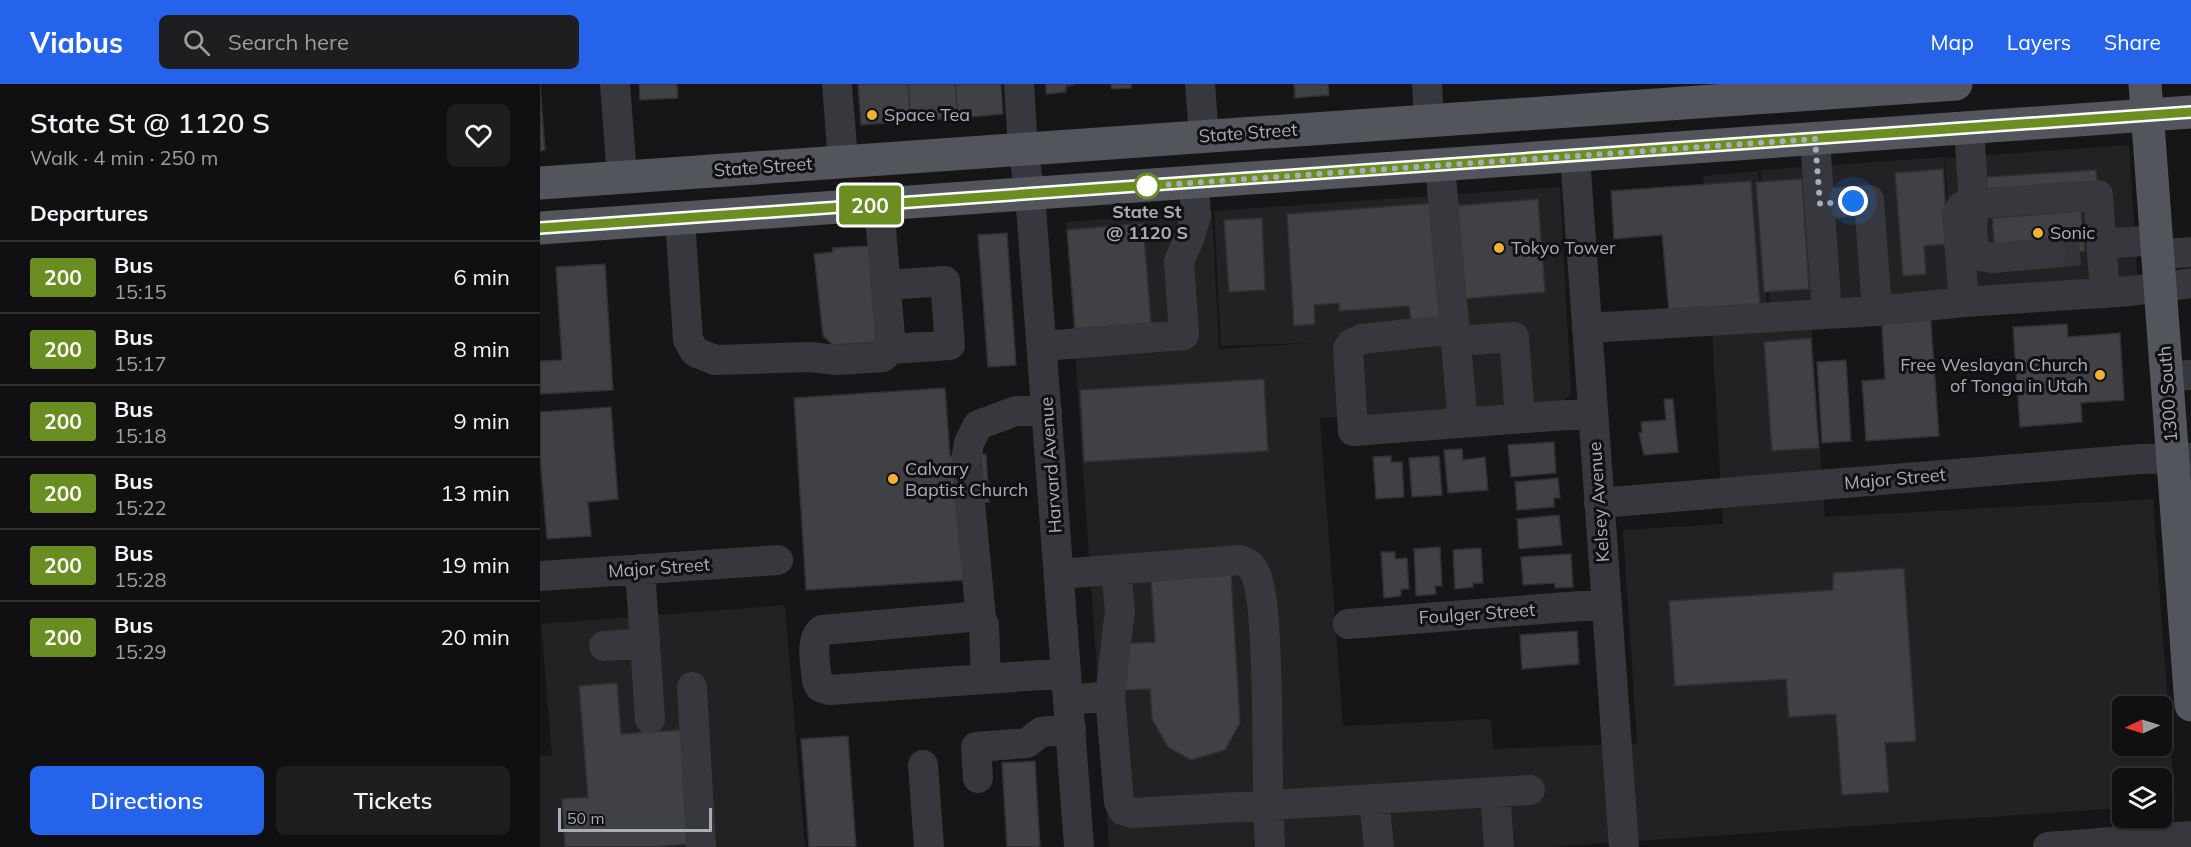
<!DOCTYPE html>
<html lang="en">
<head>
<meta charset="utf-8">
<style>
	:root { --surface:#101012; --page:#1e1e20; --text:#f1f3f6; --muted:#9c9d9f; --line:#303032; --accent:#2563eb }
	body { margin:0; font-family:Mulish,sans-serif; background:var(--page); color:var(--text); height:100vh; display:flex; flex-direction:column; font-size:22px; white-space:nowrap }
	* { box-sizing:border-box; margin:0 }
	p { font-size:20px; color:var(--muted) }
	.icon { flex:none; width:33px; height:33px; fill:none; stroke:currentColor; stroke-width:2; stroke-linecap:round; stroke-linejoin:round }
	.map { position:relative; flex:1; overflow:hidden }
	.panel { display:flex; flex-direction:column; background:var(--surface); width:540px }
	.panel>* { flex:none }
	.badge { padding:0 12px; border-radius:4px; font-size:21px; line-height:39px }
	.needle { width:39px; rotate:266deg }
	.tools { position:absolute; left:1572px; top:612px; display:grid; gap:12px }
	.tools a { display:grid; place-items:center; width:60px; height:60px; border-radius:9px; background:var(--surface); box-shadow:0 2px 4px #0004,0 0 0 2px var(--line); font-size:30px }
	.scale { position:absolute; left:18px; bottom:15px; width:154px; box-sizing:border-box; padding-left:6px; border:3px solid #a8adb8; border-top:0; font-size:16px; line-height:21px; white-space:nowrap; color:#a8adb8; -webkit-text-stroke:4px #111113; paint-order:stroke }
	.you { position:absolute; width:30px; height:30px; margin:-15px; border:4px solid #fff; border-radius:50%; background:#1a73e8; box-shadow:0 0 0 9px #1a73e833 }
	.map>.badge { position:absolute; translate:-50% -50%; box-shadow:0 0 0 3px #fff }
	h2 { padding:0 30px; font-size:22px; line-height:54px }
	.round { display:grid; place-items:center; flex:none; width:63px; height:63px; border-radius:9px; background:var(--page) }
	.overview { display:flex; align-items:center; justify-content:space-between; height:102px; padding:0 30px }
	h1 { font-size:28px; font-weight:600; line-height:45px }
	.primary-button { display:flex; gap:12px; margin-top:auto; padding:12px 30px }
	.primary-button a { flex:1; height:69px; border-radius:9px; background:var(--accent); color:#fff; font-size:24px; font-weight:600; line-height:69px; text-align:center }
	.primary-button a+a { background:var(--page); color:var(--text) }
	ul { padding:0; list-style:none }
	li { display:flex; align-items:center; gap:18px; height:72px; padding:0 30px; border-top:2px solid var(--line) }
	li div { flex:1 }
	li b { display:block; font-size:22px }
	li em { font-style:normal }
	li .badge { min-width:66px; font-weight:700; text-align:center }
	header { display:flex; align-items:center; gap:36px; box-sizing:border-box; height:84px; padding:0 30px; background:var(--accent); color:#fff }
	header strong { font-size:28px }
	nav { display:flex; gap:33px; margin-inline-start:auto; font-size:21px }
	.search { width:420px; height:54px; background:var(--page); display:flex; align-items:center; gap:15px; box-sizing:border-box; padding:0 21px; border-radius:9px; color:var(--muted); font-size:22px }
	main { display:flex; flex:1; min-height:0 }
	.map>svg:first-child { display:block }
	.built { fill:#222225; fill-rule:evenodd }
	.building { fill:#404145; stroke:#303034; stroke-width:1.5 }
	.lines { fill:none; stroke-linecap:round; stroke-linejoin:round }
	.minor-tunnel { stroke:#333438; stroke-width:30; stroke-dasharray:30 15; stroke-linecap:butt }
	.minor { stroke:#37383d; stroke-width:30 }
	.major { stroke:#53555c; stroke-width:33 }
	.line-casing { stroke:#fff; stroke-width:14 }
	.line { stroke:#6b8e23; stroke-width:9 }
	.walk { stroke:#a8adb8; stroke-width:6; stroke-dasharray:0 10.8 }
	.poi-dot { fill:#f2b134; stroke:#111113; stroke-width:2 }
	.stop-dot { fill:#fff; stroke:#6b8e23; stroke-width:3 }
	.labels { text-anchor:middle; stroke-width:6; stroke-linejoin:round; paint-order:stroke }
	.poi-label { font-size:18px; fill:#a8adb8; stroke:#111113; text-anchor:start }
	.street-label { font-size:18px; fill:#a8adb8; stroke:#111113 }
	.stop-label { font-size:18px; font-weight:bold; fill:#a8adb8; stroke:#111113 }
</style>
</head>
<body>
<header>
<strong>Viabus</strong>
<div class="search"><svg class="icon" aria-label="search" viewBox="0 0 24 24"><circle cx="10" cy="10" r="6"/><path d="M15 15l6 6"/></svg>Search here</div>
<nav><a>Map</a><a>Layers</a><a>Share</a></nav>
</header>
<main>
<section class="panel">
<div class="overview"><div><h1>State St @ 1120 S</h1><p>Walk · 4 min · 250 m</p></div><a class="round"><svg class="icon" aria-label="heart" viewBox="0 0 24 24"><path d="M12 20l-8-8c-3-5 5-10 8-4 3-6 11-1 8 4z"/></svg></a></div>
<h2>Departures</h2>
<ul>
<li><span class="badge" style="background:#6b8e23;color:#fff">200</span><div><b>Bus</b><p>15:15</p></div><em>6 min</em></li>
<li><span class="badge" style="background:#6b8e23;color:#fff">200</span><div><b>Bus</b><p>15:17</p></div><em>8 min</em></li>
<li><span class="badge" style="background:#6b8e23;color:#fff">200</span><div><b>Bus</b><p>15:18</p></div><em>9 min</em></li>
<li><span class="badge" style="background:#6b8e23;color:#fff">200</span><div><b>Bus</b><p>15:22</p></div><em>13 min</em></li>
<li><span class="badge" style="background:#6b8e23;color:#fff">200</span><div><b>Bus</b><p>15:28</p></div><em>19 min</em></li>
<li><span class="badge" style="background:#6b8e23;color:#fff">200</span><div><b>Bus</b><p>15:29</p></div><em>20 min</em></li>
</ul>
<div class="primary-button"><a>Directions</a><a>Tickets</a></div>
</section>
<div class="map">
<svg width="1651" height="763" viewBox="0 0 1651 763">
	<rect width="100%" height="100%" fill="#161618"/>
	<!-- built -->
	<path class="built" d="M1589,61L1598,200L1414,215L1405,74Z
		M1404,73L1413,224L1231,236L1221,86Z
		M1218,87L1228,238L1271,236L1285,433L1613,415L1635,720L1622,721V694H1582V724L1011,763H569L526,138L672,127L679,265L770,259L681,262L674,127L1020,103L1031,308L1029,312L1022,317L1009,321L780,334L803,642L951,635L953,665L1097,659L1083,446L1183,440L1163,92ZM1582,622H1622V662H1582Z
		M245,521L265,763H0V672L12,671L1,540Z"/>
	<!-- building -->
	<path class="building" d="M0,0L5,66L0,67Z
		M99,0H137L138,14L100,16Z
		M318,0H368L371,37L321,41Z
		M368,0H415L418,34L371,37Z
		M415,0H461L463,30L418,34Z
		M506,0H533V1L526,2V8L506,10Z
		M571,0H591V4L572,5Z
		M754,0H788L789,11L755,14Z
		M1403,85L1408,160L1384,162L1386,190L1363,192L1355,89Z
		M1556,86L1557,99L1447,107L1446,93Z
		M1262,95L1269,205L1224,208L1216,98Z
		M1211,97L1220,221L1129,228L1122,151L1074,155L1071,107Z
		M998,115L1005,208L922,215L914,122Z
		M894,119L903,236L871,238L869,222L799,227V219L774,221L775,240L754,242L747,130Z
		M1541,127L1545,167L1510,170L1455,168L1452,134Z
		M722,134L725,206L689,208L684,136Z
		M603,139L611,239L535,245L527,146Z
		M467,149L476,281L448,283L438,151Z
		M329,162L338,258L293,261L283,252L274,170L293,168L292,164Z
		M65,180L73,306L0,310V277L22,276L16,183Z
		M1390,225L1399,352L1326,357L1322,297L1345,295L1341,228Z
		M1527,240L1528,253L1580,249L1584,316L1541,319L1542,338L1480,343L1473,243Z
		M1271,254L1279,364L1232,367L1224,258Z
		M1306,276L1311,357L1282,359L1277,278Z
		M724,295L728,367L544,378L540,306Z
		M405,304L410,372L446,370L449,418L420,420L425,496L266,506L254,314Z
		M1124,315H1133L1138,368L1104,371L1099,349H1102L1101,338L1126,336Z
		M71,323L78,415L48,418L51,452L7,455L0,373V328Z
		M1014,358L1016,389L971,393L968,361Z
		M922,365L923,376L945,373L948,406L908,409L904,366Z
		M851,372V378H862L864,413L836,415L833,373Z
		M899,372L902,411L872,413L869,374Z
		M1018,394L1020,414H1014V423L977,426L975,398Z
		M1019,431L1022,461L979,465L977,435Z
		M900,463L902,502H895L896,510L876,512L874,465Z
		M941,464L943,499H933V503L915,505L913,466Z
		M841,468H855V475L867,474L869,505H861V512L844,514Z
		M1031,470L1033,503L1015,504V499L983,501L981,473Z
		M1364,484L1376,657L1345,659L1349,708L1302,711L1296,630L1249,633L1246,595L1135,602L1129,517L1293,506V489Z
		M691,491L700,639L685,666L651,676L628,663L612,635L610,605L584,606L581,560L615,558L611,496Z
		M1037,547L1039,580L982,585L980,551Z
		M77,599L81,650L141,646L150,760L114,763H25L22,715L48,713L39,602Z
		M308,652L316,763H269L261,655Z
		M495,677L500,763H467L462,679Z"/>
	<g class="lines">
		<!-- minor-tunnel -->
		<path class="minor-tunnel" d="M1510,169L1545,166
			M427,371L430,419"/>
		<!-- minor -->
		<path class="minor" d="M75,0L82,93
			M297,0L303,77
			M479,0L483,65L490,110L539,763
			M660,0L664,52
			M887,0L889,36
			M1429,44L1434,120L1432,142L1433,160L1437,169L1442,172L1453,174L1510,169
			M1275,55L1287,230
			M1035,72L1084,763
			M900,82L923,339
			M1280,120L1329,116L1337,227
			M339,121L351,265L410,261L405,197L347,201
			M140,135L148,256L155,268L175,276L270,273L298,276L343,273L351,265
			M1562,160L1616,156
			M1617,171L1651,168
			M1424,218L1417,131L1421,123L1428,120L1558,111L1565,209
			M1047,244L1337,227L1424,218L1591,207L1651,199
			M915,245L822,255L811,260L808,265L813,347L1052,329
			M916,257L974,253L980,334
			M502,262L644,251L639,177L649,155L656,132L654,99
			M1627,292L1651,291
			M427,371L429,359L438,341L476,327H507
			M430,419L441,534
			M1059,419L1599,375L1651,374
			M519,490L700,476C708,479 713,482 716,491C723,510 724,539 725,559C729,627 726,695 730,763
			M0,492L238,476
			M808,540L1066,520
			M105,559L110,635
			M64,562L105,559L100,485
			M446,595L444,541L441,534L430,533L282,546C269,555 276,582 277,597L280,603L289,606L501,591L526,589
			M152,603L161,763
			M570,612L580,526L576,486
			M529,616L570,612L579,718L583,726L592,729L990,706
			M383,681L389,763
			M438,694L436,663L487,659L501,648L531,645
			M955,708L959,763
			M834,715L839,763
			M1508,763L1651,752"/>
		<!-- major -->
		<path class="major" d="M1605,0L1651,621
			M0,99L1416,0
			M0,144L1651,28"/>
	</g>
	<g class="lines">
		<defs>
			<path id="line" d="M0,144L1651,28"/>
		</defs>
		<!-- line casing -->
		<use href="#line" class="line-casing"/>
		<!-- line -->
		<use href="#line" class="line"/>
		<!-- walk -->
		<path class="walk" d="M607,102L1275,55L1280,120L1313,117"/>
	</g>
	<!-- markers -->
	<g class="poi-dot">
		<circle cx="332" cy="31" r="6"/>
		<circle cx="1498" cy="149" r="6"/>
		<circle cx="959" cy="164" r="6"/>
		<circle cx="1560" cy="291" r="6"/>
		<circle cx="353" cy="395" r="6"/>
	</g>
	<circle class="stop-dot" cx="607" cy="102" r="12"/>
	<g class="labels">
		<!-- poi labels -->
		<g class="poi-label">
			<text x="344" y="37">Space Tea</text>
			<text x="1510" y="155">Sonic</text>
			<text x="971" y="170">Tokyo Tower</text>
			<text x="1548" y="287" text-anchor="end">Free Weslayan Church<tspan x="1548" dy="21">of Tonga in Utah</tspan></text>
			<text x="365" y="391">Calvary<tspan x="365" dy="21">Baptist Church</tspan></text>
		</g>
		<!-- street labels -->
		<g class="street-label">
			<text transform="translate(708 49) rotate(-4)" y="6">State Street</text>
			<text transform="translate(223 83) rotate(-4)" y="6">State Street</text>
			<text transform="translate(1628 310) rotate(-94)" y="6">1300 South</text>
			<text transform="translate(511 381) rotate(-94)" y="6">Harvard Avenue</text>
			<text transform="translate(1355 395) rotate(-5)" y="6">Major Street</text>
			<text transform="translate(1059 418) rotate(-94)" y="6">Kelsey Avenue</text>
			<text transform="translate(119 484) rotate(-4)" y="6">Major Street</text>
			<text transform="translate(937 530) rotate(-4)" y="6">Foulger Street</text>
		</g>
		<!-- stop labels -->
		<g class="stop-label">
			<text x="607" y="134">State St<tspan x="607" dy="21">@ 1120 S</tspan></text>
		</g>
	</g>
</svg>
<div class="tools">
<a><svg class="needle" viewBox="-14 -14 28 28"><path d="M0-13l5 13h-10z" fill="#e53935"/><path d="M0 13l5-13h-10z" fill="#9c9d9f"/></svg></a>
<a><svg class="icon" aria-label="layers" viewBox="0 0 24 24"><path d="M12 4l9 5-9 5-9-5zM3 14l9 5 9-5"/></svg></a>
</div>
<div class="scale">50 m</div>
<div class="you" style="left:1313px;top:117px"></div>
<b class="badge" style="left:330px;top:121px;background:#6b8e23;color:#fff">200</b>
</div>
</main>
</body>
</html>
